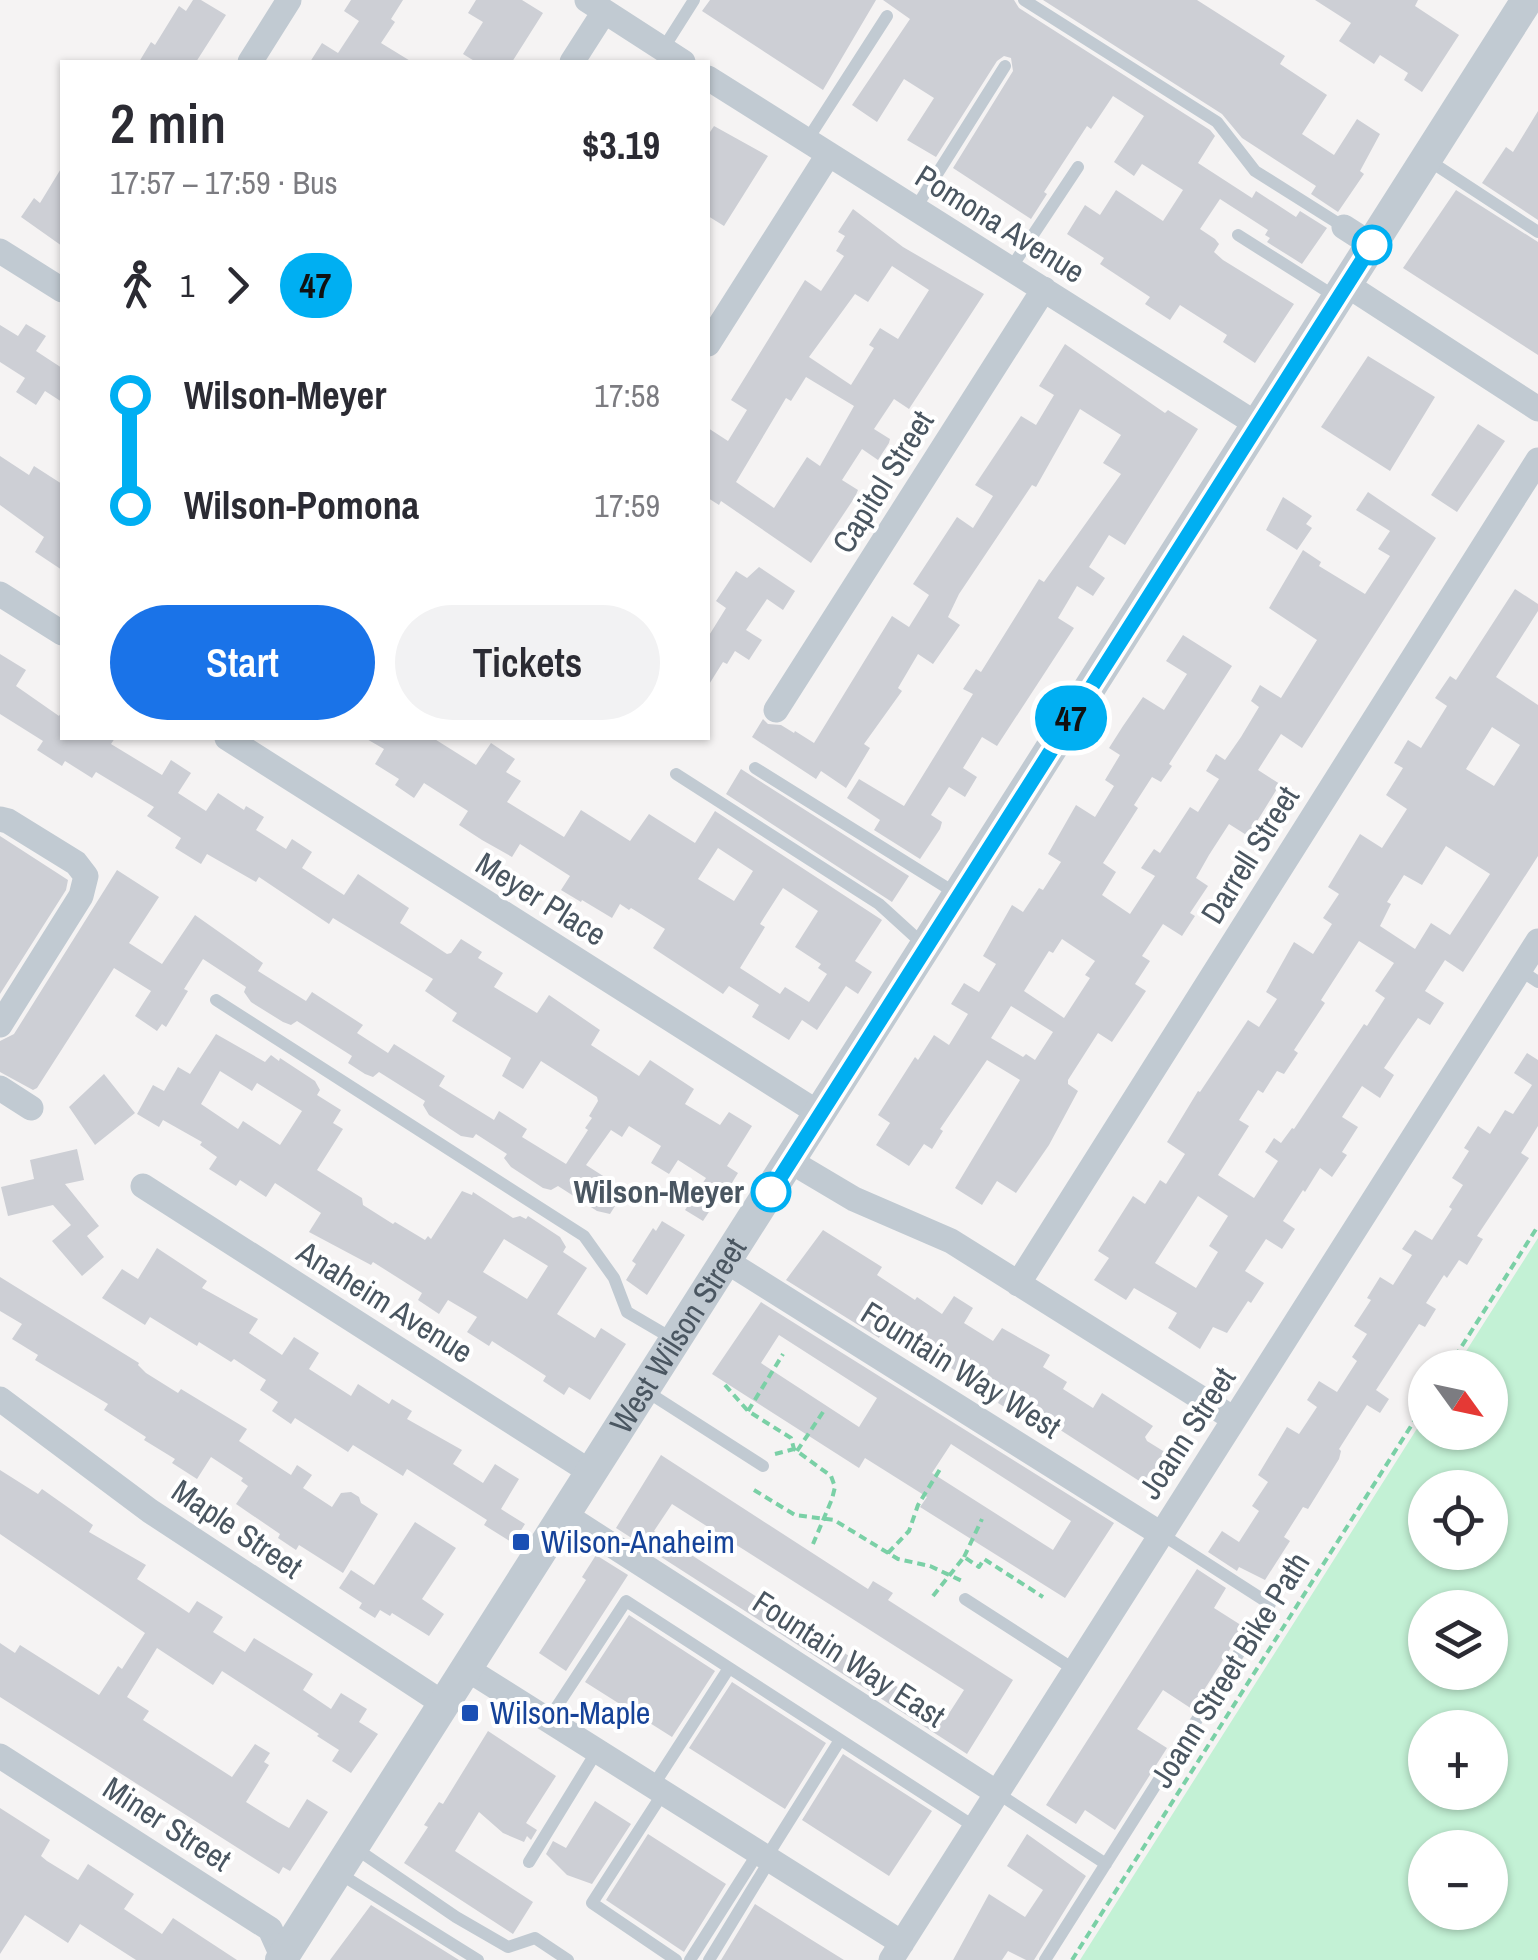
<!DOCTYPE html>
<html lang="en">
<head>
<meta charset="utf-8">
<style>
	:root { --surface:#fff; --page:#f2f2f3; --text:#2b2b33; --muted:#7c7c81; --accent:#1a73e8 }
	body { margin:0; font-family:"Archivo Narrow",sans-serif; background:var(--page); color:var(--text); height:100vh; display:flex; flex-direction:column; font-size:38px; white-space:nowrap }
	* { box-sizing:border-box; margin:0 }
	p { font-size:32px; color:var(--muted) }
	.icon { flex:none; width:55px; height:55px; fill:none; stroke:currentColor; stroke-width:2; stroke-linecap:round; stroke-linejoin:round }
	.map { position:relative; flex:1; overflow:hidden }
	.details { position:absolute; left:60px; top:60px; width:650px; height:680px; display:flex; flex-direction:column; background:var(--surface); border-radius:0px; box-shadow:0 2px 8px #0004 }
	.details>* { flex:none }
	.badge { padding:0 20px; border-radius:32px; font-size:35px; line-height:65px }
	.needle { width:65px; rotate:123deg }
	.controls { position:absolute; left:1408px; top:1350px; display:grid; gap:20px }
	.controls a { display:grid; place-items:center; width:100px; height:100px; border-radius:50%; background:var(--surface); box-shadow:0 2px 8px #0004; font-size:50px }
	.map>.badge { position:absolute; translate:-50% -50%; box-shadow:0 0 0 5px #fff }
	.legs { display:flex; align-items:center; gap:15px; height:110px; padding:0 50px; font-size:32px }
	.legs p { margin-inline-start:auto }
	.overview { display:flex; align-items:center; justify-content:space-between; height:170px; padding:0 50px }
	h1 { font-size:55px; font-weight:600; line-height:75px }
	.cta { display:flex; gap:20px; margin-top:auto; padding:20px 50px }
	.cta a { flex:1; height:115px; border-radius:60px; background:var(--accent); color:#fff; font-size:40px; font-weight:600; line-height:115px; text-align:center }
	.cta a+a { background:var(--page); color:var(--text) }
	ul { padding:0 50px; list-style:none }
	li { display:flex; align-items:center; gap:35px; height:110px; font-size:38px }
	li i { display:grid; place-items:center; width:15px; height:100%; margin:0 12px; background:currentColor }
	li i::after { content:''; width:25px; height:25px; margin:-12px; border:8px solid; border-radius:50%; background:var(--surface) }
	li p { margin-inline-start:auto }
	li:first-child i { background:linear-gradient(#0000 50%,currentColor 0) }
	li:last-child i { background:linear-gradient(currentColor 50%,#0000 0) }
	.map>svg:first-child { display:block }
	.green { fill:#c3f1d5; fill-rule:evenodd }
	.building { fill:#cdcfd5; fill-rule:evenodd }
	.lines { fill:none; stroke-linecap:round; stroke-linejoin:round }
	.path { stroke:#7ad0a6; stroke-width:4; stroke-dasharray:8 5; stroke-linecap:butt }
	.service { stroke:#c1cad2; stroke-width:12 }
	.minor { stroke:#c1cad2; stroke-width:25 }
	.tertiary { stroke:#c1cad2; stroke-width:32 }
	.line-1-casing { stroke:#fff; stroke-width:22 }
	.line-1 { stroke:#00aff2; stroke-width:15 }
	.stop-1-dot { fill:#fff; stroke:#00aff2; stroke-width:5 }
	.transit-dot { fill:#1a4fb4; stroke:#fff; stroke-width:4 }
	.labels { text-anchor:middle; stroke-width:8; stroke-linejoin:round; paint-order:stroke }
	.street-label { font-size:32px; fill:#4a5661; stroke:#fff }
	.stop-label { font-size:32px; font-weight:bold; fill:#4a5661; stroke:#fff; text-anchor:end }
	.transit-label { font-size:32px; fill:#164399; stroke:#fff; text-anchor:start }
</style>
</head>
<body>
<div class="map">
<svg width="1538" height="1960" viewBox="0 0 1538 1960">
	<rect width="100%" height="100%" fill="#f5f3f3"/>
	<!-- green -->
	<path class="green" d="M1538,1238V1960H1080L1425,1416V1432H1490V1368L1456,1367ZM1425,1488H1490V1552H1425ZM1425,1608H1490V1672H1425ZM1425,1728H1490V1792H1425ZM1425,1848H1490V1912H1425Z"/>
	<!-- building -->
	<path class="building" d="M193,0H201L226,15L196,62H139L151,42L155,45L179,6L186,11Z
		M351,0H403L391,19L395,22L381,43L412,62H310L322,43L338,53L359,21L344,11Z
		M476,0H522L543,13L512,62H476L463,54L483,22L468,13Z
		M710,0H876L823,90L702,11Z
		M883,0H1014L1019,8L1210,130L1215,136L1198,163L1252,198L1256,191L1296,217L1300,211L1327,228L1302,264L1267,242L1270,238L1265,235L1268,230L1220,199L1200,229L1215,239L1219,244L1214,252L1223,260L1294,304L1255,363L1223,342L1227,335L1180,305L1170,320L1145,304L1150,297L1100,264L1104,258L1067,234L1085,205L1100,215L1116,190L1163,221L1183,190L1142,164L1134,176L1114,162L1144,116L1113,96L1091,129L1087,126L1044,192L1047,194L1031,219L953,168L1013,71L1011,58L1004,56L997,61L936,157L907,140L934,98L904,79L877,122L852,105L910,19Z
		M1043,0H1197L1285,56L1280,64L1327,95L1302,134L1334,155L1357,119L1380,134L1360,171L1364,174L1338,212L1311,194L1316,186L1242,138L1222,114Z
		M1315,0H1418L1415,6L1459,35L1422,92L1404,80L1408,73L1380,55L1374,64L1339,41L1351,23Z
		M1538,111V220L1482,183L1506,147L1513,152Z
		M714,126L768,156L724,226L708,216V135Z
		M62,167V246L21,217L34,198L40,203Z
		M1456,190L1538,242V355L1403,268Z
		M853,209L903,247L984,294L909,409L894,399L874,429L890,439L889,443L878,460L862,449L842,480L858,490L855,497L811,563L721,501L719,505L708,498V428L728,441L747,410L731,400L805,280L821,291L844,256L836,251L845,236L838,232ZM892,266L929,290L898,339L880,328L869,345L874,348L851,385L809,357L855,294L868,302ZM806,377L854,406L820,466L807,457L774,508L736,482L786,398L791,401Z
		M26,324L46,336L36,351L62,368V402L45,391L36,405L16,392L25,378L0,362V325L18,336Z
		M1065,344L1165,413L1168,410L1198,429L1125,545L1109,535L1089,567L1105,578L1093,596L1077,586L1058,618L1074,628L997,746L982,737L963,768L977,777L965,797L949,787L931,815L942,822L940,829L920,859L874,830L880,820L847,798L859,779L904,806L973,694L963,689L976,669L981,672L1039,579L1044,582L1121,474L1103,463L1121,435L1080,409L1036,487L1032,485L959,594L948,617L960,625L933,664L918,654L898,688L902,691L864,744L870,748L846,788L821,771L816,779L752,737L763,719L768,724L781,725L794,733L795,731L814,743L892,616L909,627L929,595L913,584L957,517L973,528L993,496L975,485L1021,416L1036,425L1054,395L1039,386Z
		M1368,356L1435,397L1390,471L1321,427Z
		M1478,424L1505,441L1457,512L1431,495Z
		M0,456L29,475L34,466L62,484V570L35,552L44,537L0,505Z
		M1368,492L1436,538L1302,748L1281,734L1258,770L1280,784L1248,836L1229,824L1209,855L1196,878L1208,886L1190,913L1195,916L1182,936L1163,924L1142,956L1150,961L1135,984L1146,991L1112,1042L1098,1033L1068,1080V1084L1078,1091L1049,1145L1016,1193L997,1181L982,1205L955,1188L1020,1080L987,1060L940,1129L943,1131L932,1149L924,1144L909,1166L876,1145L890,1123L878,1115L915,1057L918,1060L934,1035L949,1045L968,1014L951,1004L964,983L979,992L996,964L983,956L1012,905L1023,912L1039,888L1043,890L1061,862L1048,854L1076,805L1095,817L1114,786L1105,780L1120,755L1109,748L1123,726L1143,697L1164,710L1187,674L1166,661L1183,635L1232,666L1169,764L1172,766L1161,782L1152,777L1134,805L1138,808L1103,863L1116,872L1102,895L1130,914L1155,876L1141,868L1154,849L1160,853L1190,807L1198,812L1219,779L1206,771L1216,754L1225,760L1241,737L1259,707L1251,701L1260,685L1281,698L1317,640L1269,608L1303,550L1321,562L1319,566L1365,594L1390,556L1378,549L1390,531L1356,510ZM1062,939L1095,961L1085,975L1090,978L1064,1018L1024,991L1049,951L1053,953ZM1011,1006L1053,1032L1035,1060L1026,1054L1023,1057L991,1038Z
		M1283,497L1312,516L1306,524L1312,528L1297,550L1266,530Z
		M759,567L795,591L783,610L767,599L746,630L762,640L749,660L735,651L727,664L723,662L708,686V637L726,608L716,601L736,571L747,578Z
		M1515,589L1538,604V611L1496,677L1538,705V856L1463,972L1445,960L1425,991L1444,1003L1430,1025L1418,1018L1402,1041L1384,1068L1394,1075L1380,1098L1362,1086L1342,1117L1358,1127L1342,1152L1347,1155L1332,1177L1320,1168L1305,1192L1303,1190L1283,1221L1295,1229L1282,1249L1266,1239L1245,1271L1264,1283L1251,1303L1248,1301L1227,1333L1213,1327L1200,1349L1168,1328L1177,1313L1134,1288L1126,1300L1094,1280L1109,1258L1098,1251L1133,1196L1145,1204L1160,1180L1166,1184L1185,1154L1167,1142L1198,1091L1200,1092L1248,1020L1259,1027L1277,999L1266,992L1294,942L1313,954L1332,924L1323,918L1339,894L1328,887L1360,834L1382,848L1407,809L1386,795L1403,768L1394,763L1408,740L1421,748L1447,706L1435,698L1450,676L1456,680ZM1492,727L1520,745L1494,786L1466,769ZM1446,846L1490,874L1450,935L1431,923L1415,949L1380,926L1391,904L1387,902L1404,875L1422,885ZM1359,941L1394,963L1375,991L1385,998L1367,1026L1364,1024L1294,1129L1292,1128L1281,1143L1274,1138L1265,1152L1278,1161L1254,1198L1218,1175L1249,1126L1239,1120L1258,1090L1263,1093L1277,1071L1284,1074L1298,1053L1294,1050L1325,1003L1321,1000ZM1198,1196L1228,1216L1209,1246L1218,1252L1196,1288L1155,1263Z
		M0,654L26,670L16,686L59,716L62,711V738H115L111,744L162,775L171,760L191,773L178,793L206,811L218,793L244,810L246,806L264,817L256,830L286,849L292,839L312,852L302,868L344,895L358,874L409,908L400,923L447,954L451,953L461,939L482,952L478,958L503,973L494,987L537,1013L549,995L600,1030L591,1045L639,1076L650,1060L694,1089L685,1104L720,1125L729,1112L752,1126L727,1166L738,1173L727,1191L724,1189L703,1221L685,1210L706,1178L678,1160L669,1174L651,1163L661,1146L629,1126L622,1137L611,1130L586,1165L625,1190L610,1214L597,1211L558,1186L551,1190L543,1188L511,1167L504,1158L507,1154L476,1134L473,1138L461,1136L429,1115L423,1105L425,1101L379,1072L373,1077L365,1074L348,1063L352,1056L297,1021L291,1025L283,1022L251,1002L244,992L246,987L203,959L184,989L188,991L166,1027L162,1024L157,1031L135,1016L151,991L114,968L37,1088L33,1090L0,1072V1041L14,1034L117,870L159,897L129,943L162,964L195,915L263,963L258,971L306,1001L312,992L363,1025L357,1033L388,1053L394,1044L445,1076L439,1086L494,1120L499,1111L527,1129L522,1137L566,1164L588,1130L585,1128L592,1118L589,1116L598,1101L597,1097L541,1061L523,1089L502,1076L511,1058L452,1021L457,1013L425,991L433,979L333,918L329,924L259,877L256,882L207,854L201,864L175,848L181,838L147,816L154,807L96,772L92,778L65,761L62,766L37,750L43,741L0,714Z
		M365,738H433L476,765L491,743L515,759L506,772L521,781L507,802L564,837L581,810L630,841L649,814L695,843L715,811L882,920L855,961L872,972L858,994L846,986L817,1030L802,1020L789,1040L752,1017L759,1005L729,986L723,994L653,948L665,929L631,908L629,910L620,904L612,918L582,900L581,902L561,890L570,876L520,844L512,857L482,840L459,825L468,811L424,783L414,798L395,785L399,779L375,764L384,749ZM718,848L753,871L734,901L698,879ZM783,888L818,911L795,947L821,964L818,968L827,974L809,1002L785,987L780,994L740,968L765,927L760,924Z
		M741,769L909,876L892,902L726,794Z
		M0,836L68,880L66,890L0,994Z
		M216,1034L265,1062L271,1055L279,1061L280,1058L315,1081L320,1090L317,1095L341,1110L333,1123L343,1129L317,1170L362,1198L363,1205L393,1224L395,1222L425,1240L428,1236L431,1239L462,1191L472,1195L473,1192L513,1218L520,1216L526,1219L528,1216L560,1237L566,1247L563,1252L587,1268L557,1314L595,1338L601,1328L626,1344L590,1400L569,1387L564,1395L543,1381L546,1376L492,1341L489,1346L467,1332L477,1317L448,1300L439,1314L418,1300L422,1293L373,1262L371,1265L309,1232L321,1213L275,1183L266,1197L240,1180L236,1186L209,1169L217,1157L200,1145L202,1142L163,1120L159,1127L137,1114L153,1085L164,1091L178,1067L190,1074ZM220,1071L252,1091L257,1083L302,1111L280,1145L243,1121L238,1129L201,1104ZM504,1239L548,1266L527,1299L483,1272Z
		M1527,1053L1538,1060V1126L1521,1153L1529,1158L1477,1236L1483,1239L1467,1265L1459,1260L1447,1278L1444,1275L1426,1303L1436,1309L1425,1327L1419,1324L1376,1390L1389,1399L1380,1413L1367,1405L1339,1449L1341,1451L1339,1459L1308,1509L1303,1507L1284,1537L1290,1541L1265,1580L1239,1567L1237,1571L1208,1552L1222,1531L1239,1542L1259,1511L1252,1506L1268,1482L1258,1475L1287,1427L1299,1434L1317,1407L1307,1400L1319,1381L1337,1392L1357,1361L1352,1357L1367,1334L1354,1326L1371,1300L1367,1298L1380,1277L1393,1285L1412,1255L1402,1249L1415,1230L1432,1240L1452,1209L1449,1207L1463,1185L1452,1178L1469,1151L1464,1148L1478,1126L1490,1134L1505,1110L1513,1114L1532,1085L1514,1073Z
		M104,1074L135,1113L95,1145L69,1107Z
		M77,1149L84,1180L65,1184L99,1226L87,1236L104,1257L82,1276L52,1241L71,1225L53,1205L8,1216L1,1187L34,1179L30,1160Z
		M662,1221L685,1235L647,1295L626,1280L636,1264L632,1261L653,1228L656,1231Z
		M823,1230L882,1267L877,1275L915,1300L917,1297L942,1314L954,1296L973,1308L964,1323L993,1341L1002,1328L1050,1355L1043,1367L1067,1382L1063,1389L1093,1408L1102,1393L1153,1426L1145,1437L1147,1441L1168,1454L1147,1486L1034,1413L1028,1422L998,1403L1000,1399L940,1361L923,1355L883,1330L879,1338L786,1280Z
		M157,1248L207,1281L202,1288L258,1319L249,1333L282,1355L294,1337L319,1353L309,1369L351,1396L358,1384L389,1404L392,1399L412,1411L407,1419L462,1450L453,1464L483,1483L495,1464L519,1479L501,1509L525,1524L513,1543L484,1525L487,1520L407,1469L403,1476L353,1445L348,1452L295,1418L291,1424L272,1411L278,1402L260,1390L266,1380L234,1359L231,1362L199,1342L197,1346L150,1317L145,1325L102,1298L122,1269L138,1279Z
		M0,1277L139,1363L138,1365L146,1373L178,1393L181,1389L247,1429L239,1441L291,1475L297,1465L312,1475L303,1488L332,1507L341,1493L351,1492L359,1497L361,1503L378,1514L343,1573L299,1545L296,1550L278,1538L280,1534L236,1504L248,1486L241,1481L243,1478L211,1457L197,1479L172,1463L175,1459L144,1440L146,1437L104,1410L108,1404L35,1360L38,1355L12,1339L22,1324L0,1311Z
		M761,1302L1114,1523L1065,1598L920,1507L927,1497L865,1458L859,1468L712,1374ZM779,1335L877,1398L859,1427L761,1363ZM951,1444L1071,1521L1053,1550L932,1473Z
		M661,1455L868,1589L873,1581L893,1593L888,1600L1013,1680L967,1754L616,1528ZM672,1504L964,1690L946,1718L654,1531Z
		M0,1470L38,1494L42,1489L93,1525L89,1532L146,1565L137,1579L174,1603L189,1613L197,1601L223,1617L213,1632L245,1652L254,1638L313,1674L303,1690L331,1709L341,1693L367,1709L359,1722L378,1734L351,1773L332,1761L339,1750L317,1736L319,1734L222,1671L213,1685L157,1648L127,1697L149,1711L143,1720L232,1777L255,1744L270,1753L264,1762L269,1765L246,1802L278,1822L289,1828L307,1799L328,1812L290,1871L283,1867L279,1874L0,1697V1643L15,1653L20,1645L99,1695L118,1666L122,1669L145,1633L0,1534Z
		M415,1522L456,1548L422,1599L444,1614L429,1636L392,1613L390,1616L380,1610L375,1618L359,1608L362,1603L339,1588L351,1570L374,1585Z
		M596,1555L628,1575L566,1671L539,1653L586,1580L582,1577Z
		M1197,1569L1226,1588L1214,1608L1244,1627L1192,1709L1163,1690L1137,1729L1167,1748L1115,1830L1085,1810L1076,1824L1046,1805Z
		M629,1615L715,1671L672,1737L585,1682Z
		M732,1682L826,1743L785,1809L689,1748Z
		M488,1731L556,1776L526,1823L537,1830L531,1840L527,1836L524,1842L503,1833L479,1812L455,1851L533,1902L513,1934L404,1863L428,1827L424,1825L439,1802L443,1804Z
		M843,1754L932,1811L889,1876L802,1820Z
		M595,1801L631,1824L592,1884L567,1875L546,1854L553,1841L566,1848Z
		M0,1808L50,1840L41,1856L47,1861L78,1880L88,1864L134,1894L124,1909L162,1934L173,1918L237,1960H136L80,1924L68,1943L25,1915L0,1954Z
		M648,1834L726,1884L684,1952L606,1900Z
		M1027,1834L1086,1876L1034,1960H1026L1008,1951L1002,1960H953L989,1894L1025,1917L1043,1890L1007,1866Z
		M755,1904L807,1937L844,1960H721Z
		M371,1905L459,1960H330Z"/>
	<g class="lines">
		<!-- path -->
		<path class="path" d="M1448,1368L1538,1226
			M725,1385L748,1411L791,1438L794,1449L831,1476L835,1487L832,1499L813,1544
			M748,1411L783,1354
			M797,1451L823,1412
			M775,1454L794,1449
			M754,1490L795,1515L834,1520L898,1559L930,1566L962,1581
			M888,1553L909,1531L918,1505L942,1466
			M964,1557L982,1519
			M933,1596L964,1557L979,1567L984,1559L1043,1597
			M1072,1960L1425,1404"/>
		<!-- service -->
		<path class="service" d="M1024,0L1217,122L1255,171L1344,227
			M663,49L694,0
			M806,142L887,16
			M1428,160L1538,232
			M915,209L1005,66
			M1238,235L1336,297
			M1011,268L1078,167
			M755,768L957,894
			M676,774L879,904L924,945
			M1520,970L1538,982
			M216,1000L584,1236L614,1278L627,1312L673,1339
			M646,1391L763,1466
			M965,1599L1075,1670
			M548,1720L626,1601L975,1827
			M653,1786L729,1668
			M663,1793L592,1903L676,1960
			M997,1793L1106,1864
			M355,1848L456,1917L508,1947L535,1938L568,1960
			M766,1858L840,1740
			M529,1862L597,1751
			M337,1872L478,1960
			M690,1960L758,1853
			M709,1960L770,1860
			M1045,1960L1270,1604L1161,1534"/>
		<!-- minor -->
		<path class="minor" d="M587,0L683,62
			M250,62L289,0
			M572,62L604,12
			M708,78L1258,425
			M1344,227L1372,245
			M0,251L62,290
			M1347,285L1538,409
			M708,344L828,155
			M0,594L62,633
			M776,710L1044,289
			M227,738L820,1114
			M0,819L8,821L76,863L86,876L81,896L0,1025
			M0,1088L31,1108
			M790,1161L854,1199L951,1241L1234,1419
			M143,1186L592,1473
			M726,1261L1161,1534
			M1018,1284L1538,460
			M0,1399L150,1511L444,1704
			M565,1515L997,1793
			M467,1669L902,1943
			M0,1756L270,1929L284,1960
			M891,1960L1538,941"/>
		<!-- tertiary -->
		<path class="tertiary" id="s1" d="M281,1960L1527,0"/>
	</g>
	<g class="lines">
		<defs>
			<path id="line-1" d="M771,1192L1372,245"/>
		</defs>
		<!-- line-1 casing -->
		<use href="#line-1" class="line-1-casing"/>
		<!-- line-1 -->
		<use href="#line-1" class="line-1"/>
	</g>
	<!-- markers -->
	<g class="stop-1-dot">
		<circle cx="1372" cy="245" r="18"/>
		<circle cx="771" cy="1192" r="18"/>
	</g>
	<g class="transit-dot">
		<rect x="511" y="1532" width="20" height="20" rx="5"/>
		<rect x="460" y="1703" width="20" height="20" rx="5"/>
	</g>
	<g class="labels">
		<!-- street labels -->
		<g class="street-label">
			<text transform="translate(1000 224) rotate(32)" y="11">Pomona Avenue</text>
			<text transform="translate(883 482) rotate(-58)" y="11">Capitol Street</text>
			<text transform="translate(1250 855) rotate(-58)" y="11">Darrell Street</text>
			<text transform="translate(541 899) rotate(32)" y="11">Meyer Place</text>
			<text transform="translate(385 1302) rotate(32)" y="11">Anaheim Avenue</text>
			<text dy="11" stroke="none"><textPath href="#s1" startOffset="740">West Wilson Street</textPath></text>
			<text transform="translate(961 1370) rotate(32)" y="11">Fountain Way West</text>
			<text transform="translate(1187 1433) rotate(-57)" y="11">Joann Street</text>
			<text transform="translate(237 1529) rotate(34)" y="11">Maple Street</text>
			<text transform="translate(849 1659) rotate(33)" y="11">Fountain Way East</text>
			<text transform="translate(1230 1670) rotate(-58)" y="11">Joann Street Bike Path</text>
			<text transform="translate(167 1824) rotate(33)" y="11">Miner Street</text>
		</g>
		<!-- stop labels -->
		<g class="stop-label">
			<text x="744" y="1203">Wilson-Meyer</text>
		</g>
		<!-- transit labels -->
		<g class="transit-label">
			<text x="541" y="1553">Wilson-Anaheim</text>
			<text x="490" y="1724">Wilson-Maple</text>
		</g>
	</g>
</svg>
<div class="controls">
<a><svg class="needle" viewBox="-14 -14 28 28"><path d="M0-13l5 13h-10z" fill="#e53935"/><path d="M0 13l5-13h-10z" fill="#7c7c81"/></svg></a>
<a><svg class="icon" aria-label="locate" viewBox="0 0 24 24"><circle cx="12" cy="12" r="6"/><path d="M12 2v4M12 18v4M2 12h4M18 12h4"/></svg></a>
<a><svg class="icon" aria-label="layers" viewBox="0 0 24 24"><path d="M12 4l9 5-9 5-9-5zM3 14l9 5 9-5"/></svg></a>
<a>+</a>
<a>−</a>
</div>
<b class="badge" style="left:1071px;top:718px;background:#00aff2;color:#111">47</b>
<section class="details">
<div class="overview"><div><h1>2 min</h1><p>17:57 – 17:59 · Bus</p></div><b>$3.19</b></div>
<div class="legs"><svg class="icon" aria-label="walk" viewBox="0 0 24 24"><circle cx="13" cy="4" r="2"/><path d="M13 8l-2 6 4 7M11 14l-3 7M7 12l3-4h3l4 4"/></svg>1<svg class="icon" aria-label="forward" viewBox="0 0 24 24"><path d="M9 5l7 7-7 7"/></svg><b class="badge" style="background:#00aff2;color:#111">47</b></div>
<ul>
<li><i style="color:#00aff2"></i><b>Wilson-Meyer</b><p>17:58</p></li>
<li><i style="color:#00aff2"></i><b>Wilson-Pomona</b><p>17:59</p></li>
</ul>
<div class="cta"><a>Start</a><a>Tickets</a></div>
</section>
</div>
</body>
</html>
